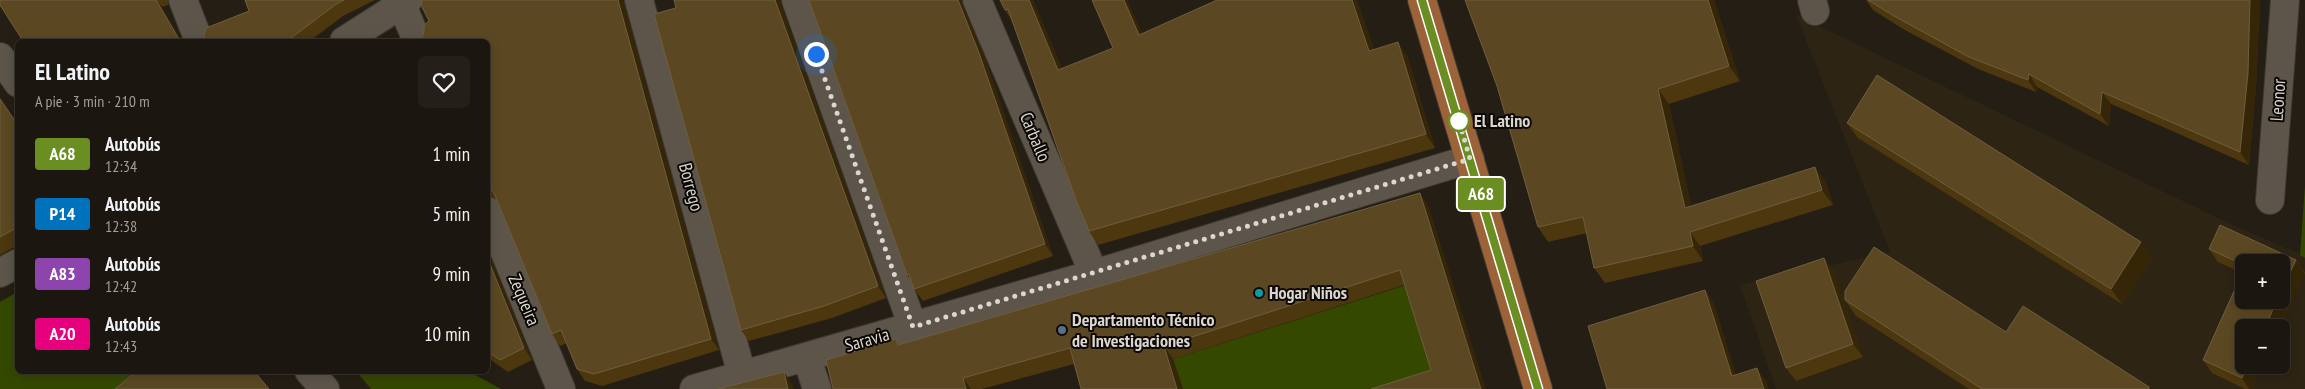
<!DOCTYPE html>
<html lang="es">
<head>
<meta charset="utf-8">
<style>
	:root { --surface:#1b160f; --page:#241f18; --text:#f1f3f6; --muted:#a09f9e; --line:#39352f }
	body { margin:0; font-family:"PT Sans Narrow",sans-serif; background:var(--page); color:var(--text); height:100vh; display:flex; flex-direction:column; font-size:19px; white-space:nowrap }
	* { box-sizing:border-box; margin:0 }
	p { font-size:16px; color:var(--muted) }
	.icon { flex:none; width:28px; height:28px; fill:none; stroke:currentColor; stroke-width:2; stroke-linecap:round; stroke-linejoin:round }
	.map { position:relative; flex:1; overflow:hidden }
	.side { position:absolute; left:15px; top:39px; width:475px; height:335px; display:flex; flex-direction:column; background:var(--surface); border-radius:8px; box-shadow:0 2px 12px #0003,0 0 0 1px var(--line) }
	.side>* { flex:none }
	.badge { padding:0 10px; border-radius:4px; font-size:18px; line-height:32px }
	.fabs { position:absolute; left:2235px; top:254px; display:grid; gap:10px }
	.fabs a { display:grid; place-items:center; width:55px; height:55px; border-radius:8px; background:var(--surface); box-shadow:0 2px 12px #0003,0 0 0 1px var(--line); font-size:25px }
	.you { position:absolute; width:25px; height:25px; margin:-12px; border:4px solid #fff; border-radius:50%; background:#1a73e8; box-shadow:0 0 0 8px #1a73e833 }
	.map>.badge { position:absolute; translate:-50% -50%; box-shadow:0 0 0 2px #fff }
	.round { display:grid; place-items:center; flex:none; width:52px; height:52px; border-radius:8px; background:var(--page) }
	.headline { display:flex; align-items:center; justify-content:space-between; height:85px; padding:0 20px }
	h1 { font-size:24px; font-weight:700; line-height:38px }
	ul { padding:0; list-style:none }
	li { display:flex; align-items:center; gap:15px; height:60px; padding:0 20px }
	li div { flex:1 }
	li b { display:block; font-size:19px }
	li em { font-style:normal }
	li .badge { min-width:55px; font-weight:700; text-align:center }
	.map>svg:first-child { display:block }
	.built { fill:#2e2414; fill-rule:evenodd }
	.green { fill:#354800 }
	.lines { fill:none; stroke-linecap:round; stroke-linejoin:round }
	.minor-casing { stroke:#3e3933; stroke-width:30 }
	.tertiary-casing { stroke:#3e3933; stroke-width:30 }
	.primary-casing { stroke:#3e3933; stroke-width:30 }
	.minor { stroke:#5d554a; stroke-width:28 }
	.tertiary { stroke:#5d554a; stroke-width:28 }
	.primary { stroke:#9c6339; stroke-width:28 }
	.wall { fill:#4c370f; fill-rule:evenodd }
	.shaded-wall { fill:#352608 }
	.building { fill:#5b4823; stroke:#6f5e3e }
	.line-casing { stroke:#fff; stroke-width:11 }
	.line { stroke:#6b8e23; stroke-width:8 }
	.walk { stroke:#dbd6d0; stroke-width:5; stroke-dasharray:0 9 }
	.stop-dot { fill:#fff; stroke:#6b8e23; stroke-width:2.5 }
	.culture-dot { fill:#0f9aa8; stroke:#0b0805; stroke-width:2 }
	.service-dot { fill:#5c6f8a; stroke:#0b0805; stroke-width:2 }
	.labels { text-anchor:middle; stroke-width:4; stroke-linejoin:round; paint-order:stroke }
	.street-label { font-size:18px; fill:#dbd6d0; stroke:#0b0805 }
	.stop-label { font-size:18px; font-weight:bold; fill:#dbd6d0; stroke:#0b0805; text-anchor:start }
	.poi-label { font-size:18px; font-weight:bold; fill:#dbd6d0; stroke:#0b0805; text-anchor:start }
</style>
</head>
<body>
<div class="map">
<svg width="2305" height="389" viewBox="0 0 2305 389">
	<rect width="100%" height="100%" fill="#241e14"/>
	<!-- built -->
	<path class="built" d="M1796,15L2235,226L2305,256V389H1776L1740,285L1890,252ZM2244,262H2281V300H2244ZM2244,328H2281V365H2244Z"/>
	<!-- green -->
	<path class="green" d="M2305,185V258L2300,255Z
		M1409,284L1441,383L1423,389H1183L1173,359Z
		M17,292L18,371H253L268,389H0V302Z
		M356,371H468L501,389H371Z"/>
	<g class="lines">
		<defs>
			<path id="minor" d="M183,0L199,41
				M400,0L417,41
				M639,0L742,375
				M796,0L913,327
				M977,0L1094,274
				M1812,0L1815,11
				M0,57L18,83
				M2270,200L2285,0
				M488,211L561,389
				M807,358L817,389"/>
			<path id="tertiary" d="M344,41L408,0
				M0,273L18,263
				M309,371L325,389
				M694,389L1094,274L1470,159"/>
			<path id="primary" d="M1422,0L1538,389"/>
		</defs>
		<!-- minor casing -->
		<use href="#minor" class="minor-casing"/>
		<!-- tertiary casing -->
		<use href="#tertiary" class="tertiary-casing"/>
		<!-- primary casing -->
		<use href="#primary" class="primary-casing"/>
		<!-- minor -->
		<use href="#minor" class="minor"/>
		<!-- tertiary -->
		<use href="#tertiary" class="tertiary"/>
		<!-- primary -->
		<use href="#primary" class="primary"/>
	</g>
	<!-- wall -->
	<path class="wall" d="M0,0H168V5L162,7Z
		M245,0H375L343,16L310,41H200L249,11Z
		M422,0H623L719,350L602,386L585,381L577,369L567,343L560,346L552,334L496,198L490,196H488V41L422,38L429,21Z
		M674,0H781V5L886,298L832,318L749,341L741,330Z
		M809,0H961L987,64L1053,256L923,301L914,289L912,282L907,275Z
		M1000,0H1033L1062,69L1113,48L1092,0H1127L1142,34L1217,0H1357L1374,50L1407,55L1435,148L1098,245L1089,231L1012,21L1005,10Z
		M1465,0H1714L1740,81L1669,104L1691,206L1826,182L1833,205L1700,246L1703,261L1605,283L1594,268L1587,233L1548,242L1538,227L1497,86Z
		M1866,0H2260L2256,86L2249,165L2111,104L2109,126L2037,87L2036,92L1978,69L1903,29L1873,10Z
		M0,98L18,125V245L0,255Z
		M1847,123L2152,257L2122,304L1858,138Z
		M1429,207L1431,370L1404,285L1173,359L1183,389H1081L1074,364L982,389H833L900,345Z
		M2209,249L2296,260L2305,273L2280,328H2244L2263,365L2252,389H2245L2212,373L2203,360L2242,273L2218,262ZM2244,262L2281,300H2244Z
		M488,251L532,360L508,372L488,358Z
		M1824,258L1833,271L1863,357L1796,381L1786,368Z
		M1845,300L2006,332L2149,387L2150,389H1969L1856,316Z"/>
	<!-- shaded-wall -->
	<path class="shaded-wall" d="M156,0L162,7L182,41H181Z
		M618,0H623L719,350L711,339Z
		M775,0H781V5L886,298L878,286Z
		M958,0H961L962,2L987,64L1053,256L1045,244Z
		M1029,0H1033L1068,84L1058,70Z
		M1124,0H1127L1149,49L1139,35Z
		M1352,0H1357L1379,65L1369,51Z
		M1708,0H1714L1740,81L1729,66Z
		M2250,0H2260L2256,86L2249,165L2240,152Z
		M1398,42L1407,55L1435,148L1426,134Z
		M2029,74L2037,87L2036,92L2028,80Z
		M1658,89L1669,104L1695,223L1685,208Z
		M2102,92L2111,104L2109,126L2100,114Z
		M1815,167L1826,182L1833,205L1822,190Z
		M1420,193L1429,207L1486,389H1481Z
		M1690,232L1700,246L1703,261L1693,246Z
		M2141,242L2152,257L2122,304L2111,289Z
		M488,251L532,360L524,348L488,259Z
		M1824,258L1833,271L1863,357L1853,344Z
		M2296,260L2305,274L2280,328H2265L2277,300H2281V292Z
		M1705,290L1714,302L1740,388L1732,376Z
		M1164,346L1173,359L1183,389H1177Z
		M2248,365H2263L2252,389H2249L2242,378Z
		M1757,368L1766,380L1769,389H1764Z
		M784,372L792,384L794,389H788Z
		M963,378L971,389H966Z"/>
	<!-- building -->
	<path class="building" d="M0,0H156L179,39L183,41H23L0,5Z
		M245,0H344L335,5L287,41H200L203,40L206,28L249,11Z
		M422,0H618L711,339L594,374L577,369L561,330L552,334L494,193L489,187L488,186V41H418L422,38L424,32V25L429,21L421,5Z
		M674,0H775L878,286L824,306L741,330L654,14L676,8Z
		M809,0H958L979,53L1045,244L914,289L909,274L907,275Z
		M1000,0H1029L1058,70L1113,48L1092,0H1124L1139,35L1217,0H1352L1369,51L1398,42L1426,134L1089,231L1076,200L1008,9L1005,10Z
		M1465,0H1708L1729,66L1658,89L1685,208L1815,167L1822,190L1690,232L1693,246L1594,268L1583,217L1538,227L1497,86Z
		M1868,0H2250L2248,73L2240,152L2102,92L2100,114L2029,74L2028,80L1969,57L1894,16Z
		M1877,75L2141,242L2111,289L1847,123Z
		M0,99L18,125V221L13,224L16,228L0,237Z
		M1420,193L1481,389H1371L1431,370L1400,270L1164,346L1177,389H1081L1070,348L963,378L966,389H833L826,360L896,339L898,345Z
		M2220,225L2296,260L2281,292V262H2244V265L2209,249Z
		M1874,247L2006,332L2023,306L2149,387L2148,389H1982L1845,300V291Z
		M1824,258L1853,344L1786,368L1756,281Z
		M488,259L524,348L500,360L488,352Z
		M2244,269V300H2277L2265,328H2244V365H2248L2242,378L2203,360Z
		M1705,290L1732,376L1757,368L1764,389H1607L1588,326Z
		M137,371H254L269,389H115Z
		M784,372L788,389H718Z"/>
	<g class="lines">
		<defs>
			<path id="line" d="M1422,0L1538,389"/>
		</defs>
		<!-- line casing -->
		<use href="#line" class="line-casing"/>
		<!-- line -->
		<use href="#line" class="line"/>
		<!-- walk -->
		<path class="walk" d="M816,54L913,327L1470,159L1459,121"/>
	</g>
	<!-- markers -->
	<circle class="stop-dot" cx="1459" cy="121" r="10"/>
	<circle class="culture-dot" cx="1259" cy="293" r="5"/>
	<circle class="service-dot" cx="1062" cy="330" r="5"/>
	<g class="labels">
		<!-- street labels -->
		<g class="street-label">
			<text transform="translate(2278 100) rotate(-86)" y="6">Leonor</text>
			<text transform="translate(1035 137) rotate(67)" y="6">Carballo</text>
			<text transform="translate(691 187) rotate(75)" y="6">Borrego</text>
			<text transform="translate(524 300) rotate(67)" y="6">Zequeira</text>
			<text transform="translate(867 340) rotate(-16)" y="6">Saravia</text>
		</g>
		<!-- stop labels -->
		<g class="stop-label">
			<text x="1474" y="127">El Latino</text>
		</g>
		<!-- poi labels -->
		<g class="poi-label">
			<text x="1269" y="299">Hogar Niños</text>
			<text x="1072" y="326">Departamento Técnico<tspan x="1072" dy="21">de Investigaciones</tspan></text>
		</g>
	</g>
</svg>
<div class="fabs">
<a>+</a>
<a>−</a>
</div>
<div class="you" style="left:816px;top:54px"></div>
<b class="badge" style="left:1481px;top:194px;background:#6b8e23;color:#fff">A68</b>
<section class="side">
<div class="headline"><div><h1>El Latino</h1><p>A pie · 3 min · 210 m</p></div><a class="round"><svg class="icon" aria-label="heart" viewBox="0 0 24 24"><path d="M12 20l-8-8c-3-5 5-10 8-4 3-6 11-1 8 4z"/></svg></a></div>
<ul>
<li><span class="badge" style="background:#6b8e23;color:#fff">A68</span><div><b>Autobús</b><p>12:34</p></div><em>1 min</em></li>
<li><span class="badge" style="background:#0072bc;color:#fff">P14</span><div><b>Autobús</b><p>12:38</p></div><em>5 min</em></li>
<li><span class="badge" style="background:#8e44ad;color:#fff">A83</span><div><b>Autobús</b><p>12:42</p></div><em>9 min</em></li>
<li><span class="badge" style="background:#e6007e;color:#fff">A20</span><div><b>Autobús</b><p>12:43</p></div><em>10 min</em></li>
</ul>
</section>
</div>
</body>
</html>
